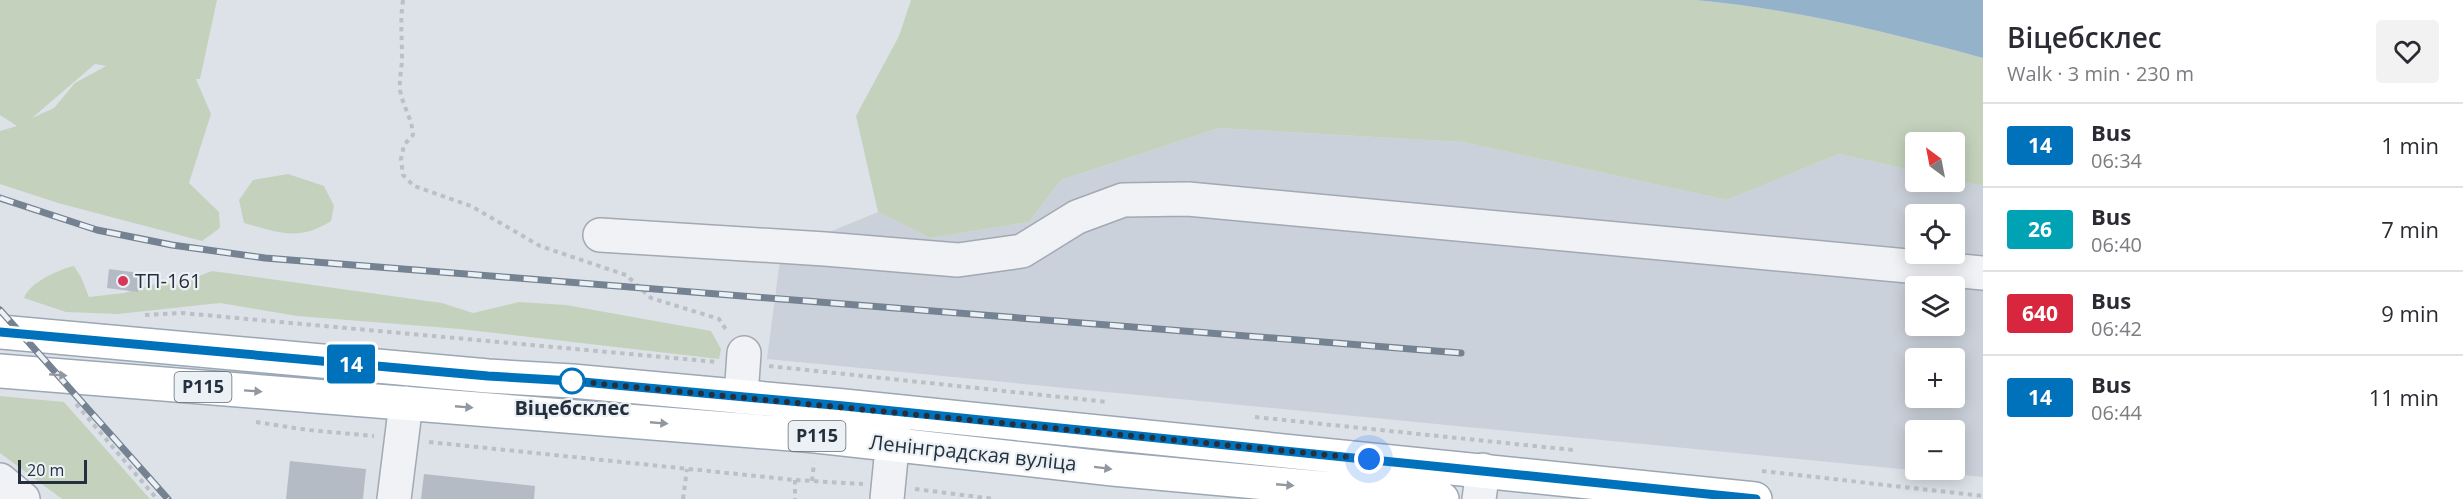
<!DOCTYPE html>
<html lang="en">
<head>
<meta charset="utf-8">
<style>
	:root { --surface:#fff; --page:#f2f2f3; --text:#2b2b33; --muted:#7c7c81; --line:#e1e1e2 }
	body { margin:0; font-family:"Open Sans",sans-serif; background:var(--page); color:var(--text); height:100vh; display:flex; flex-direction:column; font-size:22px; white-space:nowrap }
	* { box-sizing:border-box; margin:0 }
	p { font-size:20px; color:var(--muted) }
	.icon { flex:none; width:33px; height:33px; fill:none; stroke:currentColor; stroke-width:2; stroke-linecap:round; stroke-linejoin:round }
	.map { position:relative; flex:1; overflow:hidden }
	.drawer { display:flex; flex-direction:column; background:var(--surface); width:480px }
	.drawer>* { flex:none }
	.badge { padding:0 12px; border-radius:4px; font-size:21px; line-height:39px }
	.needle { width:39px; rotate:328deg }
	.controls { position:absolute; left:1905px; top:132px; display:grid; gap:12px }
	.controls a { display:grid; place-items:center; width:60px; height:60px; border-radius:6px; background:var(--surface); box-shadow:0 3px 15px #0003; font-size:30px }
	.scale { position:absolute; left:18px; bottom:15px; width:69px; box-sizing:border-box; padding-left:6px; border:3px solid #25303f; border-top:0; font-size:16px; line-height:21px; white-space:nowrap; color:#25303f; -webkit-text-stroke:4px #ecf1f5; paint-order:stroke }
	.you { position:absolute; width:30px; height:30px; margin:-15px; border:4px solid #fff; border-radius:50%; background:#1a73e8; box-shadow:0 0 0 9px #1a73e833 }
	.map>.badge { position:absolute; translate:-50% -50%; box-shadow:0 0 0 3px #fff }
	.round { display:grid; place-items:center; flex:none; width:63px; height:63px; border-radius:6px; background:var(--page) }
	.summary { display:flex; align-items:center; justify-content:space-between; height:102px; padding:0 24px }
	h1 { font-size:28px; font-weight:600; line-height:45px }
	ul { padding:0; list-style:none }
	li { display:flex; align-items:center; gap:18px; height:84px; padding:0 24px; border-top:2px solid var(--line) }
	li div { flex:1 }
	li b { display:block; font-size:22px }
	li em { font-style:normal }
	li .badge { min-width:66px; font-weight:700; text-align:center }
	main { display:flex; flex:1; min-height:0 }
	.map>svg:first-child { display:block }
	.built { fill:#cbd1da; fill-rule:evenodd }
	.green { fill:#c4d2bd; fill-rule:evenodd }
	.water { fill:#95b2cb }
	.building { fill:#b4bbc5 }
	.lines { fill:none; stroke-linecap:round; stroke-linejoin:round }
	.minor-casing { stroke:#a2a9b2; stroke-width:36 }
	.major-casing { stroke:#9ba7b4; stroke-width:36 }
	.path { stroke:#bbc0c6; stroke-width:4; stroke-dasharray:4.5 4.5; stroke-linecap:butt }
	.minor { stroke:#f0f2f6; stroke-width:33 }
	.major { stroke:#fff; stroke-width:33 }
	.rail-casing { stroke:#758292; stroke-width:7 }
	.rail { stroke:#ecf1f5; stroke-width:4.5; stroke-dasharray:14; stroke-linecap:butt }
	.oneway { fill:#92989f }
	.line-casing { stroke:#fff; stroke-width:14 }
	.line { stroke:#0072bc; stroke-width:9 }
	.walk { stroke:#25303f; stroke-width:6; stroke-dasharray:0 10.8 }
	.poi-dot { fill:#d63859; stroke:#ecf1f5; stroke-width:2 }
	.stop-dot { fill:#fff; stroke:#0072bc; stroke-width:3 }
	.labels { text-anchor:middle; stroke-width:4.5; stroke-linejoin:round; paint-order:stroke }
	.shield { fill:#ecf1f5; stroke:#616a76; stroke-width:1.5 }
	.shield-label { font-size:18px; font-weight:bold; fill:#25303f }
	.poi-label { font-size:20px; fill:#25303f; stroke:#ecf1f5; text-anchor:start }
	.stop-label { font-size:20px; font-weight:bold; fill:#25303f; stroke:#ecf1f5 }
	.street-label { font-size:20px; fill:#25303f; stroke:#ecf1f5 }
</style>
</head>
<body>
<main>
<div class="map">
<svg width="1983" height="499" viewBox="0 0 1983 499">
	<rect width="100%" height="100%" fill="#dde2e8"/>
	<!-- built -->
	<path class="built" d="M1219,128L1462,142L1727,200L1839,154L1915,171L1916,182L1955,180L1983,186V477L767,359L781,252L878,212L930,238L1029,222L1061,180ZM1916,214H1954V254H1916ZM1916,286H1954V326H1916ZM1916,358H1954V398H1916ZM1916,430H1954V470H1916Z"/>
	<!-- green -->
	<path class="green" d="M0,0H217L200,79H196L211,114L189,183L219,212L220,228L202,241L58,203L0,184V131L17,126L0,115ZM95,64L106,66L75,83L54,108L32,118Z
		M911,0H1696C1793,9 1889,32 1983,58V186L1955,180L1954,142H1916L1915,171L1839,154L1727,200L1462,142L1219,128L1061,180L1029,222L930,238L878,212L856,116L899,36Z
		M288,174L324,186L334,206L331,221C298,242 278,232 244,223L239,200L253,180Z
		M74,266L81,277L89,297L124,293L158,283L176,285L212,271L442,303L473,313L519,302L566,305L711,331L721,349L719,359L460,329L297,316L220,303L118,314L66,312L24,298C30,282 58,270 74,266Z
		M0,396L64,402L150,499H62L0,453Z"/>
	<!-- water -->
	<path class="water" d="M1696,0H1983V58C1889,32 1793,9 1696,0Z"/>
	<!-- building -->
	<path class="building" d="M109,269L140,273L138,292L107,288Z
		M290,461L366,469L363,499H286Z
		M424,474L535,486L534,499H421Z"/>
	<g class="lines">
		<defs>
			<path id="minor" d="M600,235L825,249L958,260L1022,251L1077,217L1123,200L1188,199L1983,273
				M741,397L744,353
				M0,480L23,499
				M394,499L406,403
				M887,499L895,417
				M1479,499L1483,470"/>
			<path id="major" d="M0,332L488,376L572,381L844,406L1755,499
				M0,371L816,436L1113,469L1442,499"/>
		</defs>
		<!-- minor casing -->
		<use href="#minor" class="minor-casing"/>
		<!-- major casing -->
		<use href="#major" class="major-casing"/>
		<!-- path -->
		<path class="path" d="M403,0C400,20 402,37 402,57C402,68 399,79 400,90C403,107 412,118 413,135L404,145L401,159L403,175L414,186L471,206L540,246L626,275L651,298L719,319L727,331
			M145,315L182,313L717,362
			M769,366L1108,402
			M76,404L157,499
			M1255,417L1573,450
			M256,422L308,430L374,436
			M429,442L795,480L863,484
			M1762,471L1983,496
			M795,480V499
			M812,481L814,463
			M915,489L994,499
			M683,499L687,469"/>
		<!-- minor -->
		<use href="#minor" class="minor"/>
		<!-- major -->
		<use href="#major" class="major"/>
		<defs>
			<path id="rail" d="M0,198L97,230L172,245L265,258L1461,353
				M0,310L168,499"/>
		</defs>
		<!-- rail casing -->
		<use href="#rail" class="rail-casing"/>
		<!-- rail -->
		<use href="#rail" class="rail"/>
	</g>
	<!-- one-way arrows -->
	<defs><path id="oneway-solid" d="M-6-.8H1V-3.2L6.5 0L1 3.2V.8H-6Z" transform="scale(1.5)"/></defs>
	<g class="oneway">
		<use href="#oneway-solid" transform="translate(58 375) rotate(4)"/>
		<use href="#oneway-solid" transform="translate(253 391) rotate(4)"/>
		<use href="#oneway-solid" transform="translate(464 407) rotate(5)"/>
		<use href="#oneway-solid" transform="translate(659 423) rotate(5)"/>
		<use href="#oneway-solid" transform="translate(1103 468) rotate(7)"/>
		<use href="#oneway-solid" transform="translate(1285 485) rotate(5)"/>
	</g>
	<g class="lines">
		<defs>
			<path id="line" d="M0,332L488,376L572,381L844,406L1756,499"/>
		</defs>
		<!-- line casing -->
		<use href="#line" class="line-casing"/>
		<!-- line -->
		<use href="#line" class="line"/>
		<!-- walk -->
		<path class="walk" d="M572,381L1369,459"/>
	</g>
	<!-- markers -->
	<circle class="poi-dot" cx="123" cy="281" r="6"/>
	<circle class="stop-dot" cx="572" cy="381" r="12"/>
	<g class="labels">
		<!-- shield labels -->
		<g class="shield">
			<rect x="174.5" y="372" width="57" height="30" rx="4.5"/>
			<rect x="788.5" y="421" width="57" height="30" rx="4.5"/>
		</g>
		<g class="shield-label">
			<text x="203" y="393">Р115</text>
			<text x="817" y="442">Р115</text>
		</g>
		<!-- poi labels -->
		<g class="poi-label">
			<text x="135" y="288">ТП-161</text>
		</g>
		<!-- stop labels -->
		<g class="stop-label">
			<text x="572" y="415">Віцебсклес</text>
		</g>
		<!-- street labels -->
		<g class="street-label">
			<text transform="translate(973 453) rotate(6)" y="7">Ленінградская вуліца</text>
		</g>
	</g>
</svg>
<div class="controls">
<a><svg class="needle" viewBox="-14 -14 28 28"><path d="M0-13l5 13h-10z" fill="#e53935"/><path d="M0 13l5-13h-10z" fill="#7c7c81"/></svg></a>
<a><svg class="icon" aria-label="locate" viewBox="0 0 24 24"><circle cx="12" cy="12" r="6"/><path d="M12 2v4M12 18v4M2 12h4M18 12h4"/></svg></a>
<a><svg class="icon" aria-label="layers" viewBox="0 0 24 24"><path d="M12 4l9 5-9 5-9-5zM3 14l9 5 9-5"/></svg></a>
<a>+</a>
<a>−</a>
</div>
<div class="scale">20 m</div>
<div class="you" style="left:1369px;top:459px"></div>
<b class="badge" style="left:351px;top:364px;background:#0072bc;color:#fff">14</b>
</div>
<section class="drawer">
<div class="summary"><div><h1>Віцебсклес</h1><p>Walk · 3 min · 230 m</p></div><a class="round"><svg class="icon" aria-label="heart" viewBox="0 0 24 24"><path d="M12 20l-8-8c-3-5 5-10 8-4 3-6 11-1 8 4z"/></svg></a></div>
<ul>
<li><span class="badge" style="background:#0072bc;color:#fff">14</span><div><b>Bus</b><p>06:34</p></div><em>1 min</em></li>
<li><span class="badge" style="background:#00a3b4;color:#fff">26</span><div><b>Bus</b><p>06:40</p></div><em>7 min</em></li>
<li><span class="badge" style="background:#d7263d;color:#fff">640</span><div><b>Bus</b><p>06:42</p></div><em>9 min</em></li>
<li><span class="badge" style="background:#0072bc;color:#fff">14</span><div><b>Bus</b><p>06:44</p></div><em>11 min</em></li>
</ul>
</section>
</main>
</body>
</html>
